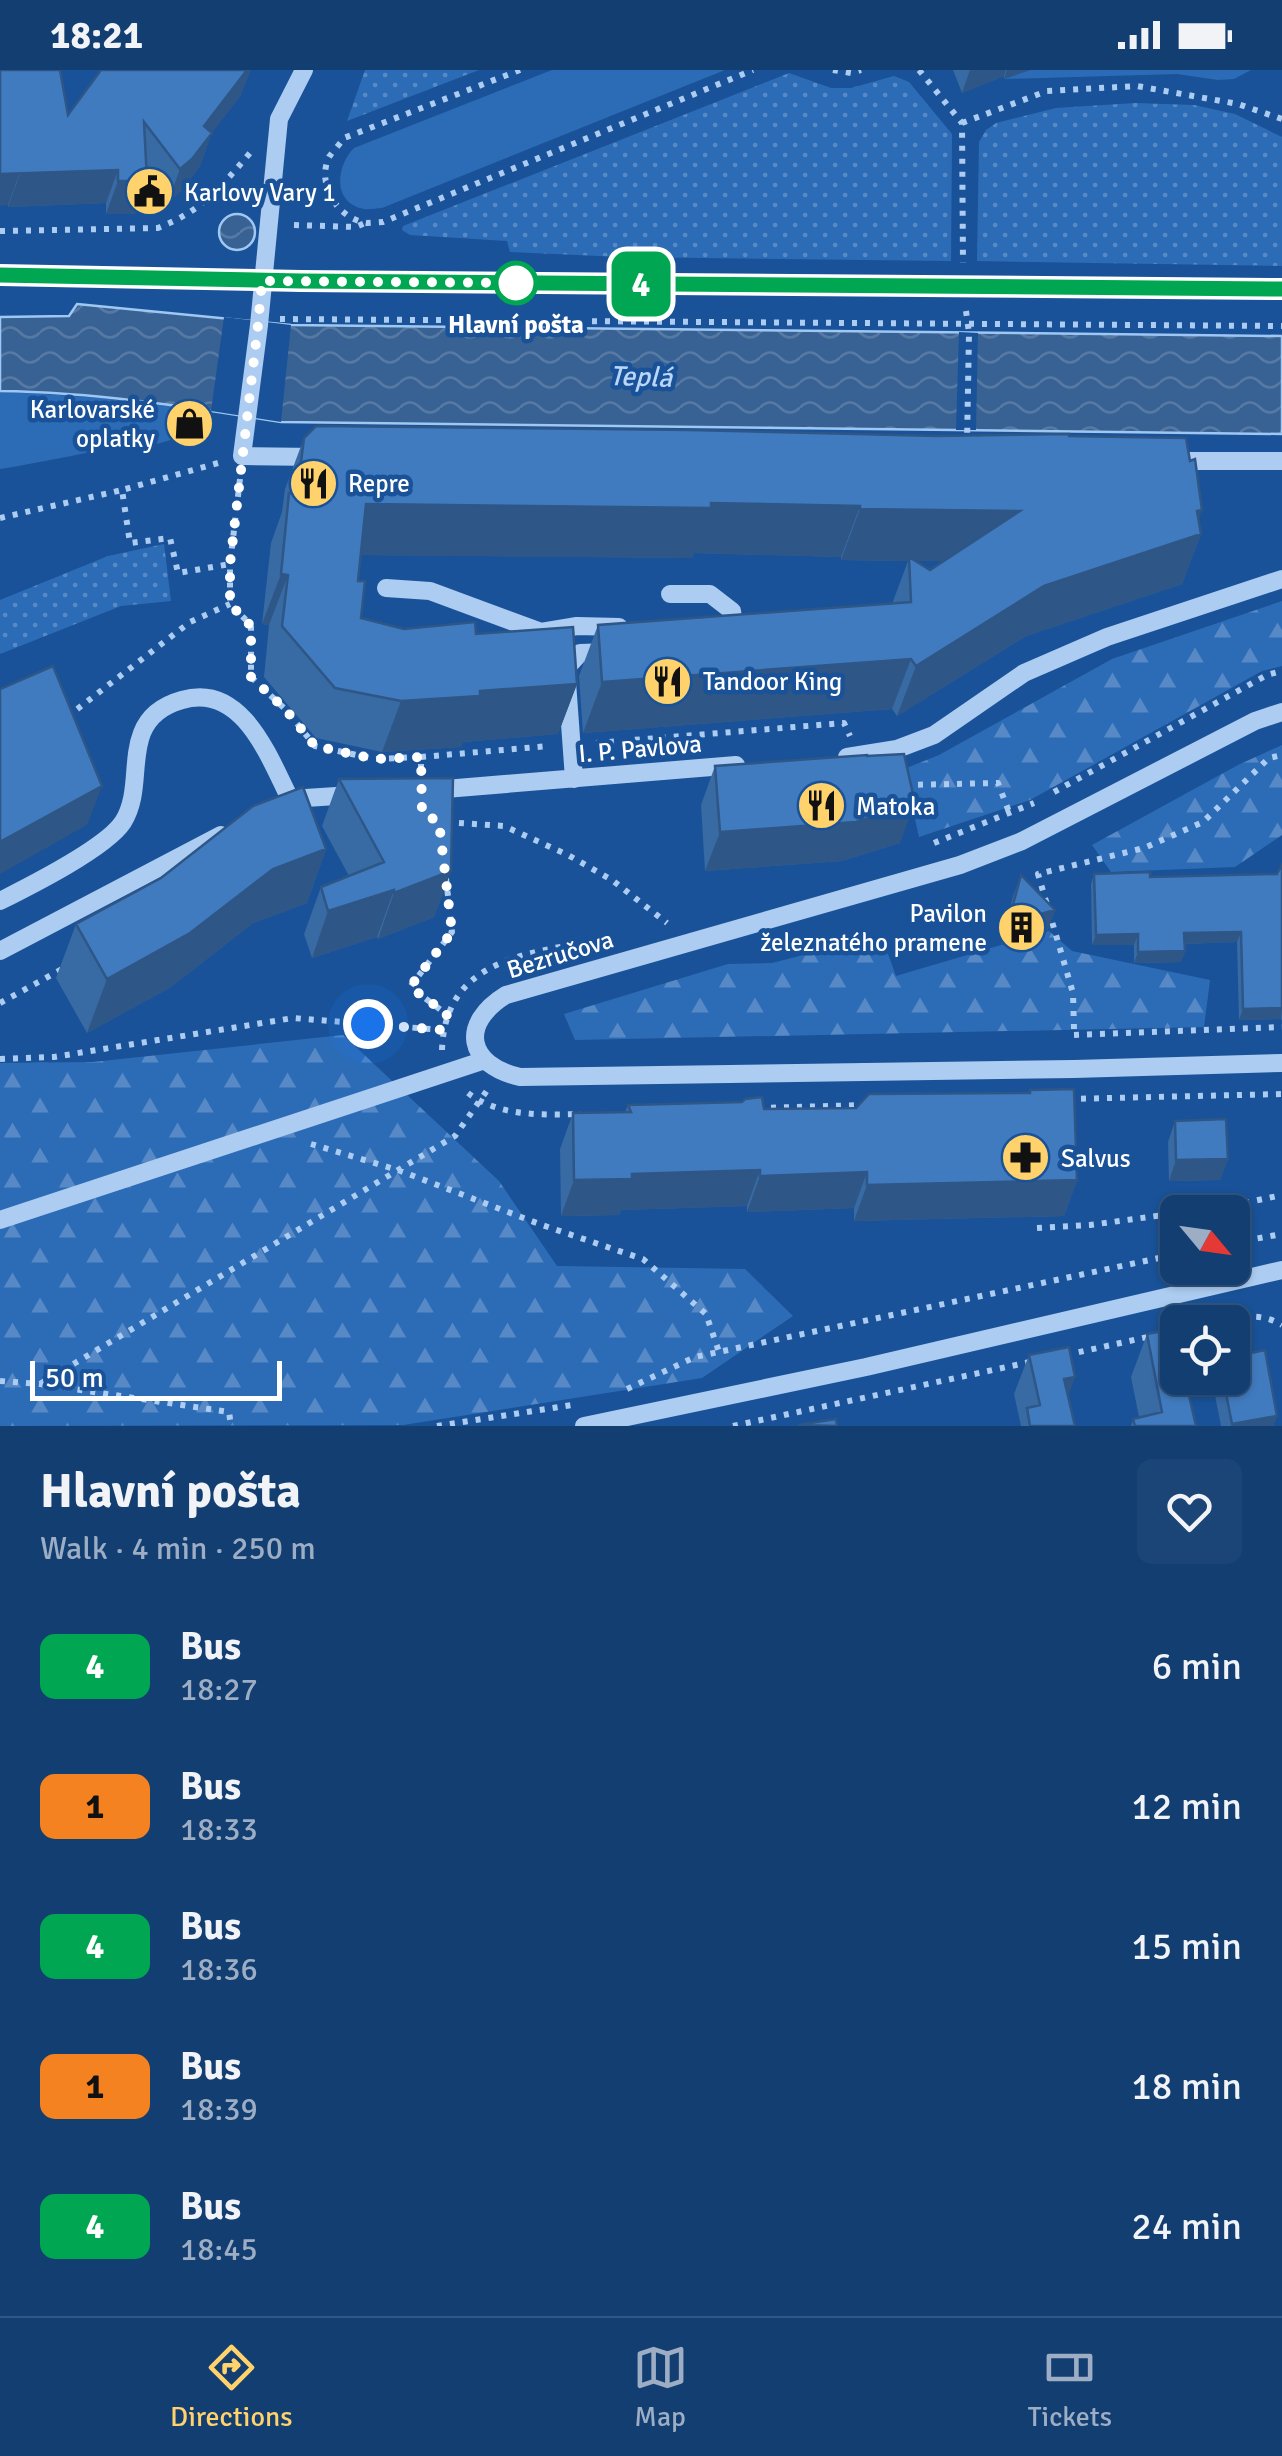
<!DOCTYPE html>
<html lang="en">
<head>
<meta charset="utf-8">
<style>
	:root { --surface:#133e72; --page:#1c4577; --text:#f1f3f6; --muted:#9daec4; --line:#325784; --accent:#ffd26c }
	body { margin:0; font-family:Signika,sans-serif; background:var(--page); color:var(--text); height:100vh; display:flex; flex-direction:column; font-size:38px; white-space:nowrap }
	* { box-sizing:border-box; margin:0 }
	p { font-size:32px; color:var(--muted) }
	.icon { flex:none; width:55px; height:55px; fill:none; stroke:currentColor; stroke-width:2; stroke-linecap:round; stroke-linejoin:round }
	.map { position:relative; height:1356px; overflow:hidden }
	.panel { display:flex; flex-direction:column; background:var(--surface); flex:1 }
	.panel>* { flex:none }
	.badge { padding:0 20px; border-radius:15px; font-size:35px; line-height:65px }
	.needle { width:65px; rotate:119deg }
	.controls { position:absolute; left:1160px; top:1125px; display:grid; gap:20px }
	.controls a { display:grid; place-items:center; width:90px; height:90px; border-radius:15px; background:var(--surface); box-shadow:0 2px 8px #0004,0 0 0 2px var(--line); font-size:50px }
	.scale { position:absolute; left:30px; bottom:25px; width:252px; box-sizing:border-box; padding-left:10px; border:5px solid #fff; border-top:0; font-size:28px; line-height:35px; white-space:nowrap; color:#fff; -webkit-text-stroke:8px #195298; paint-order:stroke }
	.you { position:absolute; width:50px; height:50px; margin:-25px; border:8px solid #fff; border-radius:50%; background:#1a73e8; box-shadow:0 0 0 15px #1a73e833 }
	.map>.badge { position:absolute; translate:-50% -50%; box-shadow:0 0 0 5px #fff }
	.round { display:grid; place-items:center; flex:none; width:105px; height:105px; border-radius:15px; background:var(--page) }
	.headline { display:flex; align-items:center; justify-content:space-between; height:170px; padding:0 40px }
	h1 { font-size:48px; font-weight:700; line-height:75px }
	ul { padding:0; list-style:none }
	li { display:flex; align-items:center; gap:30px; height:140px; padding:0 40px }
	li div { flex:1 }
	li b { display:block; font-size:38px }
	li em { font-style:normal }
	li .badge { min-width:110px; font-weight:700; text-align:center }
	.status { display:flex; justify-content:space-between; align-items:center; height:70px; padding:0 50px; background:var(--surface); direction:ltr }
	.status svg { height:28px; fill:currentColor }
	.menu { display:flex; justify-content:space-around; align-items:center; height:140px; border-top:2px solid var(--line); background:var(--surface); font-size:28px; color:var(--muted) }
	.menu a { display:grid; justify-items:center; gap:5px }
	.menu .selected { color:var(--accent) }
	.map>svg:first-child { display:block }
	.green { fill:#2c6cb6 }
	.forest { fill:url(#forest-firs) }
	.park { fill:url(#park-dots) }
	.water { fill:url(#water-waves); stroke:#9fc7f3; stroke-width:2.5 }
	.pier { fill:#195298 }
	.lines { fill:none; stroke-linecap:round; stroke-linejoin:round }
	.path { stroke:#acccf1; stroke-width:6; stroke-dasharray:5 8; stroke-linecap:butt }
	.minor { stroke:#acccf1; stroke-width:18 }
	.wall { fill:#386aa4; fill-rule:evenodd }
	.shaded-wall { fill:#2e5686 }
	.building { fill:#417bbf; stroke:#2e5686; stroke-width:2.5 }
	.line-casing { stroke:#fff; stroke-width:22 }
	.line { stroke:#00a651; stroke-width:15 }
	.walk { stroke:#fff; stroke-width:10; stroke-dasharray:0 18 }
	.stop-dot { fill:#fff; stroke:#00a651; stroke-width:5 }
	.labels { text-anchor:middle; stroke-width:9; stroke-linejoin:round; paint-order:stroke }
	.poi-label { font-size:25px; fill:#fff; stroke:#195298; text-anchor:start }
	.stop-label { font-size:25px; font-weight:bold; fill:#fff; stroke:#195298 }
	.street-label { font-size:25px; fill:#fff; stroke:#195298 }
	.water-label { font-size:28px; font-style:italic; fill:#b9d6f7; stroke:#195298 }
</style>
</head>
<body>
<div class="status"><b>18:21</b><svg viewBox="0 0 49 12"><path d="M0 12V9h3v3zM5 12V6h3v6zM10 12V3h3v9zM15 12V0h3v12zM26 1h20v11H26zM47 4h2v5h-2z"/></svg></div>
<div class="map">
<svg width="1282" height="1356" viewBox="0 0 1282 1356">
	<defs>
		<pattern id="forest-firs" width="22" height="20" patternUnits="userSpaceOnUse" patternTransform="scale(2.5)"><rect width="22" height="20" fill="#2c6cb6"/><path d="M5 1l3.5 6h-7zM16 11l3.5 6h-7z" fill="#5689c5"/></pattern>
		<pattern id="park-dots" width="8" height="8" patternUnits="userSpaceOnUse" patternTransform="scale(2.5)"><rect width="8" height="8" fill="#2c6cb6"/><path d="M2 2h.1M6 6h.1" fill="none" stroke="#5689c5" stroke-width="1.8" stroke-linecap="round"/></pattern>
		<pattern id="water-waves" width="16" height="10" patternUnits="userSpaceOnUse" patternTransform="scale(2.5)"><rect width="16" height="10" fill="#396294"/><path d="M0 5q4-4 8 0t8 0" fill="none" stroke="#577aa4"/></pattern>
	</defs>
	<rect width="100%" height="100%" fill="#195298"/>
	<!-- green -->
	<path class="green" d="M552,0H725L382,138C376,138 370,140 364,139C332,133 336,96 354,78Z
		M1030,0H1251L1234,9L1218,10L1177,4L1004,9Z
		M0,321L102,328L211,341L199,344L186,343L184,366L140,379L138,373C91,381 46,392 0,399Z"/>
	<!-- forest -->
	<path class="forest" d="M1282,531V596L1262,601L1030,730L919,767L904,699L939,685L1112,589Z
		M1282,675V765L1235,797L1111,802L1092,775L1238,695Z
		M1049,861L1072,881L1210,910L1204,957L575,970L564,944L728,894L772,893L881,865L896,906Z
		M343,965L499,1111L557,1196L745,1199L793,1246L702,1308L403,1355L0,1356V993L93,992Z"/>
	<!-- park -->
	<path class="park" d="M365,0H479L347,51Z
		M789,3L831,18H851L894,6L909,12L952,64L951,191L622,187L510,182L507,171L410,165L402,160L403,156Z
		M1135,33L1194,35L1235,44L1282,67V196L977,191L979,72L986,60L996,53L1056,38Z
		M164,474L171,531L121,536L0,584V530L108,486Z"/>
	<!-- water -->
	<path class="water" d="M219 162a18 18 0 1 1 36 0a18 18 0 1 1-36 0Z
		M77,234L291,255L1282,266V364L281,352C189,337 94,322 0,321V247L69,246Z"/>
	<!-- pier -->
	<path class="pier" d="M224,247L291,255L281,352L211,341Z
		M959,262L978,263L976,360H956Z"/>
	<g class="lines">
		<!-- path -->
		<path class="path" d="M520,0L344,68C340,74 333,81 329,87C316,115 338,149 367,153C372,153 378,152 383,152L753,0
			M833,0L851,3L861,0
			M919,0L962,53L963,193
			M962,53L1047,21L1137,16L1238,34L1282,49
			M294,155L356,157L365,153
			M0,161L158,158C203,140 219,119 250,83
			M966,241L969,263L967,373
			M280,249L1282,256
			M218,393L122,420L130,473L170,468L178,503L230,494
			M240,409L230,494V534L251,555V607L286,640L315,676L375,689L421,687V701
			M0,448L122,420
			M67,647L190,552L230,534
			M596,673L844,653L850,666
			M421,687L549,676
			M905,715L998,713L1009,742
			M1054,722L1267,605L1282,601
			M446,752L504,756L568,785L612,810L667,853
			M934,773L1034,733
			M446,808L452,862L410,917L449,946
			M0,933L64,898
			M1074,959L1073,923L1038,804L1144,778L1203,752L1269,688L1282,685
			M1074,965L1282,957
			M442,980C445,891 523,884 593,871
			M0,989L54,987L293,948L442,960
			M468,1023C499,1047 543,1045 581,1044
			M1068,1029L1282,1024
			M758,1038L866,1035
			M311,1074L398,1100L542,1155L643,1189L706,1244L719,1282
			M1180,1142L1235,1135L1282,1125
			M1037,1158L1090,1155L1178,1143
			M1232,1173L1282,1164
			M1216,1238L1219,1252C1242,1247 1260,1242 1282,1255
			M1066,1285L1152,1266
			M0,1311L40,1314L229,1342L231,1356
			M40,1314L455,1066L488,1019
			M627,1319L695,1287L1178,1184
			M437,1356L572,1335
			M733,1356L1030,1292"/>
		<!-- minor -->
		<path class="minor" d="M304,0L279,49L259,255L242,386L317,387
			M0,205L261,211L1282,219
			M1173,391H1282
			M386,518L430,521L541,562L577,556L619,557
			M670,524H710L732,541L734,556
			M1282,642L1255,651L1022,771L960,795L506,925C459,954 467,995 520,1007L1074,999L1282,993
			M847,687L897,679L934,665L1024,603L1107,567L1282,509
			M574,709L566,598L580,583L609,582
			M433,720L736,695
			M284,733L290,729L352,725
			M0,831C30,816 106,778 123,752C140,725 131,691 142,663C149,645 164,635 182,630C242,612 269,687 290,729
			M0,881L221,765
			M0,1150L485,990
			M584,1356L866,1297L1282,1200"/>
	</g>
	<!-- wall -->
	<path class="wall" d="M0,0L68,45L241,25L212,62L200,96L180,122L168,132L147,104L135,144H106V133L8,137Z
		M953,0H1030L1004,9V6L962,23Z
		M937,366H1069L1199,450L1201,464L1182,514L1026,566L897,646L892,639L583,663L579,606L598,555L892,534L908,491L841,490V487L694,483L692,488L361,485L358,511L361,548L404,559L476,564L577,614L558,664L463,672L461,677L382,682L316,668L264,607L269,555L262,554L271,473L282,442L285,419L304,368ZM915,491H943L930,500Z
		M715,696L900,773L842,791L705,801L701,735Z
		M339,709L451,801L434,847L378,869L377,867L312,888L304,864L321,817L349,806L322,756Z
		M326,779L307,833L253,853L171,917L87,963L56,908L76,854Z
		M1282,794V951L1281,949L1239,950L1237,872L1184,874L1185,881L1181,892L1134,893V875H1092L1091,814L1094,804L1150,807L1277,804Z
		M1021,805L1055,840L1047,861L1001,874L1013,826Z
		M628,1035L764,1039L1077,1110L1064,1146L854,1151V1138L747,1142V1136L621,1140L619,1145L561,1146L560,1079L573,1043L625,1042Z
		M1175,1051L1228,1089L1220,1110L1169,1111L1168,1072Z
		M1147,1264L1196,1356H1131L1133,1349L1139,1347L1131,1307Z
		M1029,1285L1068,1326L1075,1356H1021L1014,1324Z
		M1213,1308H1232L1274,1356H1221L1212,1310Z"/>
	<!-- shaded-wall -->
	<path class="shaded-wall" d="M245,0H251L241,25L192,89L204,56Z
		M970,0H1006L1004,6L962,23Z
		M1007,0H1030L1004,9Z
		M212,63L200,96L180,122L168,132L180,99Z
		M118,100L106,133L8,137L20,104Z
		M20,102L8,135L0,136V104Z
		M118,111H147L135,144H106Z
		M711,433L860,436L841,487L694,483L692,488L348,485L366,434Z
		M860,439L1020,441L1001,492L909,491V487L908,491L841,490Z
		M1202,440L1193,466L1201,464L1182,514L1026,566L897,646L916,596L1044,516L1197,441Z
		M281,504L288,505L269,555L262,554Z
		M911,589L892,639L583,663L602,612Z
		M577,614L558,664L463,672L461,677L382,682L401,631L480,621Z
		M102,716L87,755L0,804V772Z
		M915,733L900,773L842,791L705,801L720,762Z
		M326,779L307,833L253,853L171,917L87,963L107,909L273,799Z
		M451,801L434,847L378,869L394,823Z
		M394,820L377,867L312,888L328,841Z
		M1055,840L1047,861L1001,874L1008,853Z
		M1241,862L1237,872L1180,874L1184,863Z
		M1138,864L1134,875H1092L1096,865Z
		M1185,881L1181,892L1134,893L1138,882Z
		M1282,938L1281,949L1239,950L1243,939Z
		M1228,1089L1220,1110L1169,1111L1176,1090Z
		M760,1100L747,1136L621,1140L619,1145L561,1146L574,1110L632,1104Z
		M867,1102L854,1138L747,1142L760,1106Z
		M1077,1110L1064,1146L854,1151L867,1115Z
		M1075,1307L1061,1346L1064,1309Z
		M1277,1346L1274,1356H1232V1354Z"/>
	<!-- building -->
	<path class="building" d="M0,0H60L68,45L101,0H247L204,56L212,63L192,89L180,99L144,52L147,111H118V100L0,104Z
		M316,356L689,360L937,366L1069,364V366L1186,368L1190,391L1195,389L1202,440L1197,441L1201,464L1044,516L916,596L911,589L602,612L598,555L911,532L909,487L930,500L1020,441L860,439V436L711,433V438L366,434L358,511H365L361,548L404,559L475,552L476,564L573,557L577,614L480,621V626L401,631L335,618L282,556L288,505L281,504L289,423L297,424L304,368Z
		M53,596L102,716L0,772V619Z
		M904,684L915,733L856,752L720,762L715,696L867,685V686Z
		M453,708L451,801L394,823V820L328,841L321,817L384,792L339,709Z
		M303,717L326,779L273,799L190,863L107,909L76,854L161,808L253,736Z
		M1282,794V938L1243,939L1241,862L1184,863L1185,881L1138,882V864L1096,865L1094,804L1150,802V807L1277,804Z
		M1021,805L1055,840L1008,853Z
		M1074,1019L1077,1110L867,1115V1102L760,1106V1100L632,1104V1109L574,1110L573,1043L631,1042L628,1035L742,1032L745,1029L762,1027L764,1039L856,1038L869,1024L1030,1023V1020Z
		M1226,1049L1228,1089L1176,1090L1175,1051Z
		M1173,1259L1178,1276V1308H1185L1196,1356H1135L1133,1349L1162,1342L1147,1264Z
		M1069,1277L1075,1307L1064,1309L1075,1356H1030L1027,1338L1040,1335L1029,1285Z
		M1265,1280L1277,1346L1232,1354L1223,1308H1232V1287Z
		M836,1349L837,1356L798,1355Z"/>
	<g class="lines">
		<defs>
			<path id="line" d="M0,205L301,211L1282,219"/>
		</defs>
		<!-- line casing -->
		<use href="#line" class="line-casing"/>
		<!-- line -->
		<use href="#line" class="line"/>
		<!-- walk -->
		<path class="walk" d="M368,954L442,960L447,944L410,917L452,862L439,752L422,743L421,687L375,689L315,676L286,640L251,607V556L230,534V494L258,255L262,211L516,213"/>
	</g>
	<!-- icons -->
	<defs>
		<symbol id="civic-disc" viewBox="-11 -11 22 22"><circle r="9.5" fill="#ffd26c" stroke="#195298"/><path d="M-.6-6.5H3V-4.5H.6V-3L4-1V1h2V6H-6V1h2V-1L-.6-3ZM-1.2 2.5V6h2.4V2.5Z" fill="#111"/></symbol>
		<symbol id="shop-disc" viewBox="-11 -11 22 22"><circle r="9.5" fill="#ffd26c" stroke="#195298"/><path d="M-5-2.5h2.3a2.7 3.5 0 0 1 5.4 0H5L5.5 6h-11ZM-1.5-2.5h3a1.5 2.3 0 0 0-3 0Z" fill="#111"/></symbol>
		<symbol id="restaurant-disc" viewBox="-11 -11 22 22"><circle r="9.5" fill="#ffd26c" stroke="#195298"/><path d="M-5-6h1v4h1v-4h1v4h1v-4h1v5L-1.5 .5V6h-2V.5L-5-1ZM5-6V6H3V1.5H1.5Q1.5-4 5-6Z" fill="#111"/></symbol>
		<symbol id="building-disc" viewBox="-11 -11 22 22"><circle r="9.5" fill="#ffd26c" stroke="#195298"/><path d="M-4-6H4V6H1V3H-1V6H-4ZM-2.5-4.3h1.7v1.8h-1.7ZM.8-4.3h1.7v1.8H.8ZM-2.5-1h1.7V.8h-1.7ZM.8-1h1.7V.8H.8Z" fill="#111"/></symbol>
		<symbol id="pharmacy-disc" viewBox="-11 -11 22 22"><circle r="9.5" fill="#ffd26c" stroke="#195298"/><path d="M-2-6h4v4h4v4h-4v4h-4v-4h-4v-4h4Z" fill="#111"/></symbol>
	</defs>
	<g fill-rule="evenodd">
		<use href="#civic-disc" x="122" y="94" width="55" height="55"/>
		<use href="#shop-disc" x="162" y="326" width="55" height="55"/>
		<use href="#restaurant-disc" x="286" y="386" width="55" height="55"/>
		<use href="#restaurant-disc" x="640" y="584" width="55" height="55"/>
		<use href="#restaurant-disc" x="794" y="708" width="55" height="55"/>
		<use href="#building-disc" x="994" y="830" width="55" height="55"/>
		<use href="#pharmacy-disc" x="998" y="1060" width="55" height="55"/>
	</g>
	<!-- markers -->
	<circle class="stop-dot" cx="516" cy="213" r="20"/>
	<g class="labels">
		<!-- poi labels -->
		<g class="poi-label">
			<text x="184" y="131">Karlovy Vary 1</text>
			<text x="155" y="348" text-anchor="end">Karlovarské<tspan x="155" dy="29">oplatky</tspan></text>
			<text x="348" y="422">Repre</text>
			<text x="703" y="620">Tandoor King</text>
			<text x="856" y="745">Matoka</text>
			<text x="987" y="852" text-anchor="end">Pavilon<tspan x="987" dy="29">železnatého pramene</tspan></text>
			<text x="1061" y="1097">Salvus</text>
		</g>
		<!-- stop labels -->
		<g class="stop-label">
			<text x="516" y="263">Hlavní pošta</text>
		</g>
		<!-- street labels -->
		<g class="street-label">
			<text transform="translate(640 678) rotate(-5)" y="9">I. P. Pavlova</text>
			<text transform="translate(560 884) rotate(-17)" y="9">Bezručova</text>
		</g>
		<!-- water labels -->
		<g class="water-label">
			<text transform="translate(641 306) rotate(2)" y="10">Teplá</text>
		</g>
	</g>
</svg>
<div class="controls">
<a><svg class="needle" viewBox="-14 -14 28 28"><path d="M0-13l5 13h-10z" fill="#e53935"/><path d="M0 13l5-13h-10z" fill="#9daec4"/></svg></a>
<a><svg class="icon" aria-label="locate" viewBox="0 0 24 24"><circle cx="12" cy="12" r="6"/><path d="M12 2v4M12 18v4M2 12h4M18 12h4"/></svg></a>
</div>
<div class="scale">50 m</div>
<div class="you" style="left:368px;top:954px"></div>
<b class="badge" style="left:641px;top:214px;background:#00a651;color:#fff">4</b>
</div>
<section class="panel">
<div class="headline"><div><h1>Hlavní pošta</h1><p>Walk · 4 min · 250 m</p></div><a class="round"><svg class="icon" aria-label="heart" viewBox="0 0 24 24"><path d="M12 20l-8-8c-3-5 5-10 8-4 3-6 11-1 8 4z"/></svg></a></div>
<ul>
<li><span class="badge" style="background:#00a651;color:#fff">4</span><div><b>Bus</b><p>18:27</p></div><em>6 min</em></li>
<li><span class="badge" style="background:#f58220;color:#111">1</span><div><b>Bus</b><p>18:33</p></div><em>12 min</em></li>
<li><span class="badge" style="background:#00a651;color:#fff">4</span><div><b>Bus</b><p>18:36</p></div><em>15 min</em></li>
<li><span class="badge" style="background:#f58220;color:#111">1</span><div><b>Bus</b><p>18:39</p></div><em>18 min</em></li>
<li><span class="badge" style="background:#00a651;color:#fff">4</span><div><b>Bus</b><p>18:45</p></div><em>24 min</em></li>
</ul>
</section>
<nav class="menu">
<a class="selected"><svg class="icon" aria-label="directions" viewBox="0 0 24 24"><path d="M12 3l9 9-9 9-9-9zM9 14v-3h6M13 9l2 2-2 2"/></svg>Directions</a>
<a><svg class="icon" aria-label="map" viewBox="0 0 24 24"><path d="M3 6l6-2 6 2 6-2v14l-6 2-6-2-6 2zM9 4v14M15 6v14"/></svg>Map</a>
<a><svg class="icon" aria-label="tickets" viewBox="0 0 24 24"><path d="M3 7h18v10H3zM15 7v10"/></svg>Tickets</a>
</nav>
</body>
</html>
